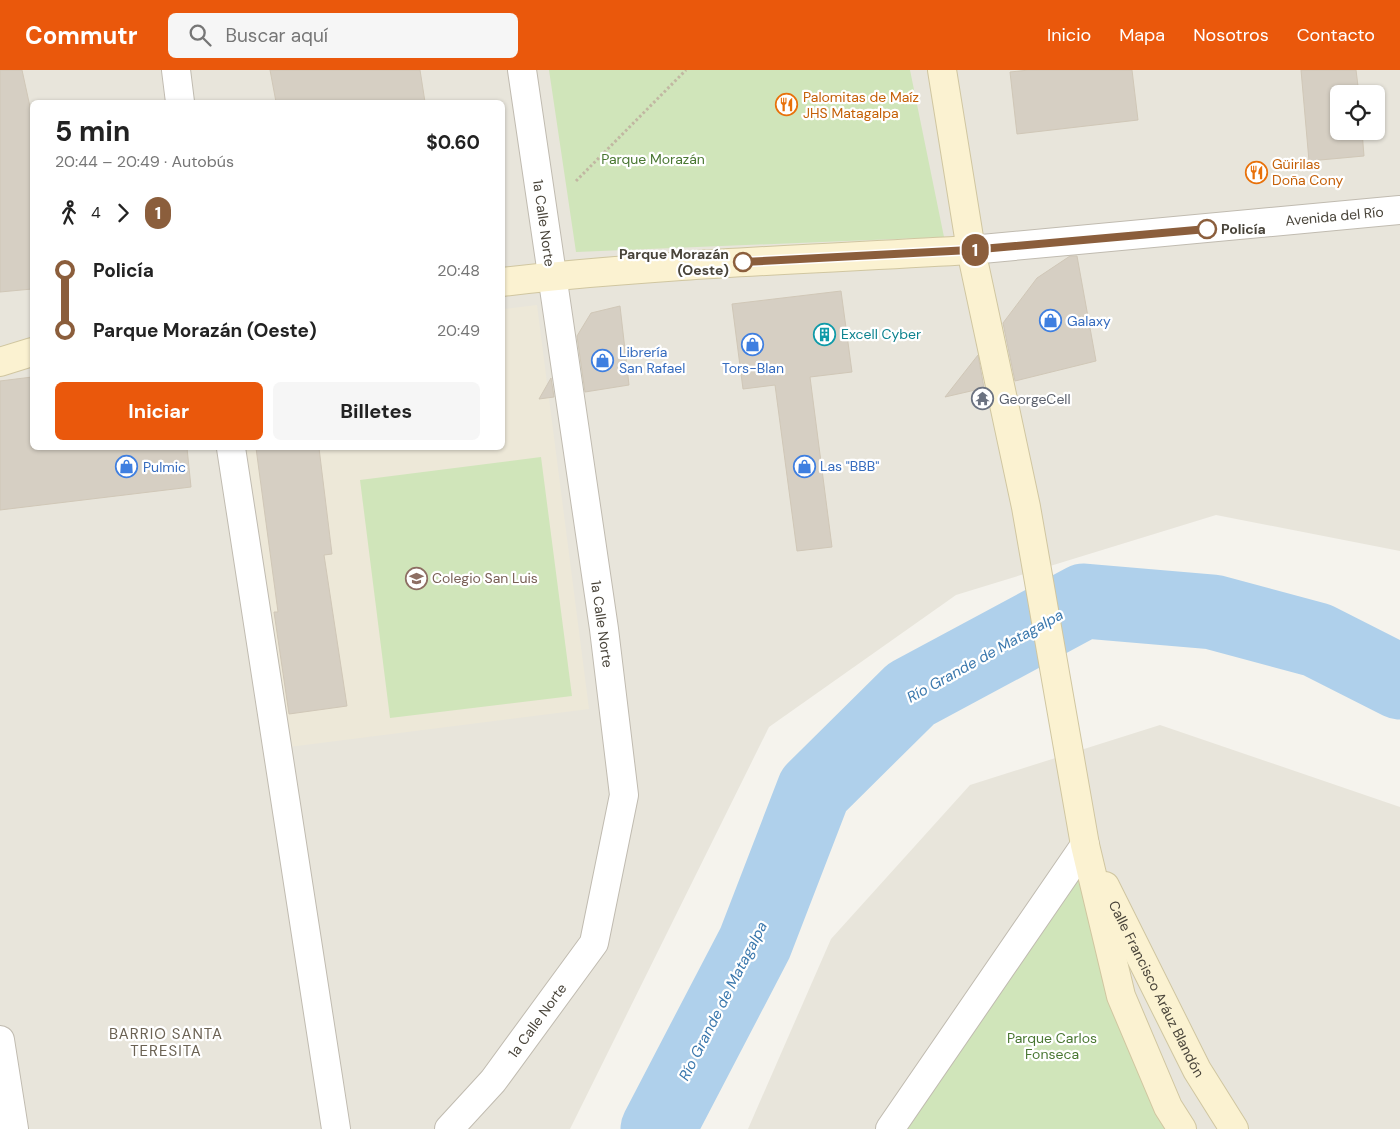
<!DOCTYPE html>
<html lang="es">
<head>
<meta charset="utf-8">
<style>
	:root { --surface:#fff; --page:#f6f6f6; --text:#222; --muted:#767676; --accent:#ea580c }
	body { margin:0; font-family:"DM Sans",sans-serif; background:var(--page); color:var(--text); height:100vh; display:flex; flex-direction:column; font-size:19px; white-space:nowrap }
	* { box-sizing:border-box; margin:0 }
	p { font-size:16px; color:var(--muted) }
	.icon { flex:none; width:28px; height:28px; fill:none; stroke:currentColor; stroke-width:2; stroke-linecap:round; stroke-linejoin:round }
	.map { position:relative; flex:1; overflow:hidden }
	.drawer { position:absolute; left:30px; top:30px; width:475px; height:350px; display:flex; flex-direction:column; background:var(--surface); border-radius:8px; box-shadow:0 1px 4px #0004 }
	.drawer>* { flex:none }
	.badge { padding:0 10px; border-radius:16px; font-size:18px; line-height:32px }
	.tools { position:absolute; left:1330px; top:15px; display:grid; gap:10px }
	.tools a { display:grid; place-items:center; width:55px; height:55px; border-radius:8px; background:var(--surface); box-shadow:0 1px 4px #0004; font-size:25px }
	.map>.badge { position:absolute; translate:-50% -50%; box-shadow:0 0 0 2px #fff }
	.legs { display:flex; align-items:center; gap:8px; height:55px; padding:0 25px; font-size:16px }
	.legs p { margin-inline-start:auto }
	.head { display:flex; align-items:center; justify-content:space-between; height:85px; padding:0 25px }
	h1 { font-size:28px; font-weight:700; line-height:38px }
	.action { display:flex; gap:10px; margin-top:auto; padding:10px 25px }
	.action a { flex:1; height:58px; border-radius:8px; background:var(--accent); color:#fff; font-size:20px; font-weight:700; line-height:58px; text-align:center }
	.action a+a { background:var(--page); color:var(--text) }
	ul { padding:0 25px; list-style:none }
	li { display:flex; align-items:center; gap:18px; height:60px; font-size:19px }
	li i { display:grid; place-items:center; width:8px; height:100%; margin:0 6px; background:currentColor }
	li i::after { content:''; width:12px; height:12px; margin:-6px; border:4px solid; border-radius:50%; background:var(--surface) }
	li p { margin-inline-start:auto }
	li:first-child i { background:linear-gradient(#0000 50%,currentColor 0) }
	li:last-child i { background:linear-gradient(currentColor 50%,#0000 0) }
	header { display:flex; align-items:center; gap:30px; box-sizing:border-box; height:70px; padding:0 25px; background:var(--accent); color:#fff }
	header strong { font-size:24px }
	nav { display:flex; gap:28px; margin-inline-start:auto; font-size:18px }
	.search { width:350px; height:45px; background:var(--page); display:flex; align-items:center; gap:12px; box-sizing:border-box; padding:0 18px; border-radius:8px; color:var(--muted); font-size:19px }
	.map>svg:first-child { display:block }
	.residential { fill:#e8e5db; fill-rule:evenodd }
	.education { fill:#ede8d8 }
	.green { fill:#d0e5ba }
	.lines { fill:none; stroke-linecap:round; stroke-linejoin:round }
	.river { stroke:#afd0eb; stroke-width:75 }
	.building { fill:#d6cfc3; stroke:#d0c7b7 }
	.street-casing { stroke:#c0bbb0; stroke-width:30 }
	.secondary-casing { stroke:#d0c6a0; stroke-width:30 }
	.path { stroke:#c1b7a2; stroke-width:3; stroke-dasharray:2.5 2.5; stroke-linecap:butt }
	.street { stroke:#fff; stroke-width:28 }
	.secondary { stroke:#fbf2d1; stroke-width:28 }
	.line-1-casing { stroke:#fff; stroke-width:11 }
	.line-1 { stroke:#8b5e3c; stroke-width:8 }
	.stop-1-dot { fill:#fff; stroke:#8b5e3c; stroke-width:2.5 }
	.labels { text-anchor:middle; stroke-width:4.5; stroke-linejoin:round; paint-order:stroke }
	.food-label { font-size:14px; fill:#c56008; stroke:#fff; text-anchor:start }
	.park-label { font-size:14px; fill:#497732; stroke:#fff }
	.street-label { font-size:14px; fill:#49443a; stroke:#fff }
	.stop-label { font-size:14px; font-weight:bold; fill:#49443a; stroke:#fff; text-anchor:start }
	.shop-label { font-size:14px; fill:#366cbe; stroke:#fff; text-anchor:start }
	.culture-label { font-size:14px; fill:#0d838f; stroke:#fff; text-anchor:start }
	.worship-label { font-size:14px; fill:#5b616d; stroke:#fff; text-anchor:start }
	.education-label { font-size:14px; fill:#785e54; stroke:#fff; text-anchor:start }
	.water-label { font-size:15px; font-style:italic; fill:#3b78ad; stroke:#fff }
	.neighbourhood-label { font-size:15px; letter-spacing:1px; fill:#6b6253; stroke:#fff }
</style>
</head>
<body>
<header>
<strong>Commutr</strong>
<div class="search"><svg class="icon" aria-label="search" viewBox="0 0 24 24"><circle cx="10" cy="10" r="6"/><path d="M15 15l6 6"/></svg>Buscar aquí</div>
<nav><a>Inicio</a><a>Mapa</a><a>Nosotros</a><a>Contacto</a></nav>
</header>
<div class="map">
<svg width="1400" height="1059" viewBox="0 0 1400 1059">
	<rect width="100%" height="100%" fill="#f5f3ed"/>
	<!-- residential -->
	<path class="residential" d="M0,0H1400V481L1216,445L956,525L769,657L570,1059H0ZM1339,24H1376V61H1339ZM32,32H502V378H32Z
		M1160,655L1400,737V1059H748L831,869L970,715Z"/>
	<!-- education -->
	<path class="education" d="M537,235L589,639L281,678L242,378H502L503,239Z"/>
	<!-- green -->
	<path class="green" d="M549,0H910L944,167L576,182Z
		M541,387L572,626L390,648L360,410Z
		M1085,775L1121,926L1182,1059H896Z"/>
	<g class="lines">
		<!-- river -->
		<path class="river" d="M658,1059L755,873L814,720L911,624L1084,531L1213,542L1317,570L1400,612"/>
	</g>
	<!-- building -->
	<path class="building" d="M0,0H22L32,46V219L0,222Z
		M270,0H420L425,32H276Z
		M1029,0H1132L1138,50L1017,64L1010,2Z
		M1301,0H1356L1359,24H1339V61H1362L1364,86L1309,91Z
		M1070,186H1077L1096,291L1015,311L1003,253L1037,208Z
		M841,221L852,302L810,307L832,477L797,481L775,315L743,319L732,234Z
		M620,236L629,315L585,322L577,266L591,243Z
		M978,285L984,318L945,327Z
		M32,307V378H187L191,417L0,440V311Z
		M551,308L554,327L539,329Z
		M256,378H319L332,484L324,485L347,636L289,644L274,542H278Z"/>
	<g class="lines">
		<defs>
			<g id="street">
				<path d="M176,0L180,32"/>
				<path id="s1" d="M971,180L1400,140"/>
				<path d="M231,378L336,1059"/>
				<path d="M0,970L14,1059"/>
				<path id="s2" d="M449,1059L493,1011L594,873L624,725L604,559L522,0"/>
				<path d="M890,1059L1085,775"/>
			</g>
			<g id="secondary">
				<path d="M942,0L971,180L1026,437L1085,775L1121,926L1168,1037L1182,1059"/>
				<path d="M502,212C658,194 815,189 971,180"/>
				<path d="M0,292L32,282"/>
				<path id="s3" d="M1105,816L1197,1000L1234,1059"/>
			</g>
		</defs>
		<!-- street casing -->
		<use href="#street" class="street-casing"/>
		<!-- secondary casing -->
		<use href="#secondary" class="secondary-casing"/>
		<!-- path -->
		<path class="path" d="M576,111L686,0"/>
		<!-- street -->
		<use href="#street" class="street"/>
		<!-- secondary -->
		<use href="#secondary" class="secondary"/>
	</g>
	<g class="lines">
		<defs>
			<path id="line-1" d="M743,192L970,180L1207,159"/>
		</defs>
		<!-- line-1 casing -->
		<use href="#line-1" class="line-1-casing"/>
		<!-- line-1 -->
		<use href="#line-1" class="line-1"/>
	</g>
	<!-- icons -->
	<defs>
		<symbol id="restaurant-ring" viewBox="-11 -11 22 22"><circle r="9.5" fill="#fff" stroke="#e8710a" stroke-width="1.5"/><path d="M-5-6h1v4h1v-4h1v4h1v-4h1v5L-1.5 .5V6h-2V.5L-5-1ZM5-6V6H3V1.5H1.5Q1.5-4 5-6Z" fill="#e8710a"/></symbol>
		<symbol id="shop-ring" viewBox="-11 -11 22 22"><circle r="9.5" fill="#fff" stroke="#3f7fe0" stroke-width="1.5"/><path d="M-5-2.5h2.3a2.7 3.5 0 0 1 5.4 0H5L5.5 6h-11ZM-1.5-2.5h3a1.5 2.3 0 0 0-3 0Z" fill="#3f7fe0"/></symbol>
		<symbol id="building-ring" viewBox="-11 -11 22 22"><circle r="9.5" fill="#fff" stroke="#0f9aa8" stroke-width="1.5"/><path d="M-4-6H4V6H1V3H-1V6H-4ZM-2.5-4.3h1.7v1.8h-1.7ZM.8-4.3h1.7v1.8H.8ZM-2.5-1h1.7V.8h-1.7ZM.8-1h1.7V.8H.8Z" fill="#0f9aa8"/></symbol>
		<symbol id="temple-ring" viewBox="-11 -11 22 22"><circle r="9.5" fill="#fff" stroke="#6b7280" stroke-width="1.5"/><path d="M0-6L5-2H3V0L6.5 2.5H4V6H1.5V3h-3V6H-4V2.5H-6.5L-3 0V-2H-5Z" fill="#6b7280"/></symbol>
		<symbol id="school-ring" viewBox="-11 -11 22 22"><circle r="9.5" fill="#fff" stroke="#8d6e63" stroke-width="1.5"/><path d="M0-5L7-2L0 1L-7-2ZM-4 1L0 2.5L4 1V4Q0 6-4 4Z" fill="#8d6e63"/></symbol>
	</defs>
	<g fill-rule="evenodd">
		<use href="#restaurant-ring" x="774" y="22" width="25" height="25"/>
		<use href="#restaurant-ring" x="1244" y="90" width="25" height="25"/>
		<use href="#shop-ring" x="1038" y="238" width="25" height="25"/>
		<use href="#building-ring" x="812" y="252" width="25" height="25"/>
		<use href="#shop-ring" x="740" y="262" width="25" height="25"/>
		<use href="#shop-ring" x="590" y="278" width="25" height="25"/>
		<use href="#temple-ring" x="970" y="316" width="25" height="25"/>
		<use href="#shop-ring" x="792" y="384" width="25" height="25"/>
		<use href="#shop-ring" x="114" y="384" width="25" height="25"/>
		<use href="#school-ring" x="404" y="496" width="25" height="25"/>
	</g>
	<!-- markers -->
	<g class="stop-1-dot">
		<circle cx="1207" cy="159" r="9"/>
		<circle cx="743" cy="192" r="9"/>
	</g>
	<g class="labels">
		<!-- food labels -->
		<g class="food-label">
			<text x="803" y="32">Palomitas de Maíz<tspan x="803" dy="16">JHS Matagalpa</tspan></text>
			<text x="1272" y="99">Güirilas<tspan x="1272" dy="16">Doña Cony</tspan></text>
		</g>
		<!-- park labels -->
		<g class="park-label">
			<text x="653" y="94">Parque Morazán</text>
			<text x="1052" y="973">Parque Carlos<tspan x="1052" dy="16">Fonseca</tspan></text>
		</g>
		<!-- street labels -->
		<g class="street-label">
			<text dy="5" stroke="none"><textPath href="#s1" startOffset="365">Avenida del Río</textPath></text>
			<text transform="translate(544 153) rotate(82)" y="5">1a Calle Norte</text>
			<text transform="translate(602 554) rotate(82)" y="5">1a Calle Norte</text>
			<text dy="5" stroke="none"><textPath href="#s3" startOffset="115">Calle Francisco Aráuz Blandón</textPath></text>
			<text dy="5" stroke="none"><textPath href="#s2" startOffset="140">1a Calle Norte</textPath></text>
		</g>
		<!-- stop labels -->
		<g class="stop-label">
			<text x="1221" y="164">Policía</text>
			<text x="729" y="189" text-anchor="end">Parque Morazán<tspan x="729" dy="16">(Oeste)</tspan></text>
		</g>
		<!-- shop labels -->
		<g class="shop-label">
			<text x="1067" y="256">Galaxy</text>
			<text x="619" y="287">Librería<tspan x="619" dy="16">San Rafael</tspan></text>
			<text x="753" y="303" text-anchor="middle">Tors-Blan</text>
			<text x="820" y="401">Las "BBB"</text>
			<text x="143" y="402">Pulmic</text>
		</g>
		<!-- culture labels -->
		<g class="culture-label">
			<text x="841" y="269">Excell Cyber</text>
		</g>
		<!-- worship labels -->
		<g class="worship-label">
			<text x="999" y="334">GeorgeCell</text>
		</g>
		<!-- education labels -->
		<g class="education-label">
			<text x="432" y="513">Colegio San Luis</text>
		</g>
		<!-- water labels -->
		<g class="water-label">
			<text transform="translate(985 586) rotate(-29)" y="5">Río Grande de Matagalpa</text>
			<text transform="translate(723 931) rotate(-63)" y="5">Río Grande de Matagalpa</text>
		</g>
		<!-- neighbourhood labels -->
		<g class="neighbourhood-label">
			<text x="166" y="969">BARRIO SANTA<tspan x="166" dy="17">TERESITA</tspan></text>
		</g>
	</g>
</svg>
<div class="tools">
<a><svg class="icon" aria-label="locate" viewBox="0 0 24 24"><circle cx="12" cy="12" r="6"/><path d="M12 2v4M12 18v4M2 12h4M18 12h4"/></svg></a>
</div>
<b class="badge" style="left:975px;top:180px;background:#8b5e3c;color:#fff">1</b>
<section class="drawer">
<div class="head"><div><h1>5 min</h1><p>20:44 – 20:49 · Autobús</p></div><b>$0.60</b></div>
<div class="legs"><svg class="icon" aria-label="walk" viewBox="0 0 24 24"><circle cx="13" cy="4" r="2"/><path d="M13 8l-2 6 4 7M11 14l-3 7M7 12l3-4h3l4 4"/></svg>4<svg class="icon" aria-label="forward" viewBox="0 0 24 24"><path d="M9 5l7 7-7 7"/></svg><b class="badge" style="background:#8b5e3c;color:#fff">1</b></div>
<ul>
<li><i style="color:#8b5e3c"></i><b>Policía</b><p>20:48</p></li>
<li><i style="color:#8b5e3c"></i><b>Parque Morazán (Oeste)</b><p>20:49</p></li>
</ul>
<div class="action"><a>Iniciar</a><a>Billetes</a></div>
</section>
</div>
</body>
</html>
